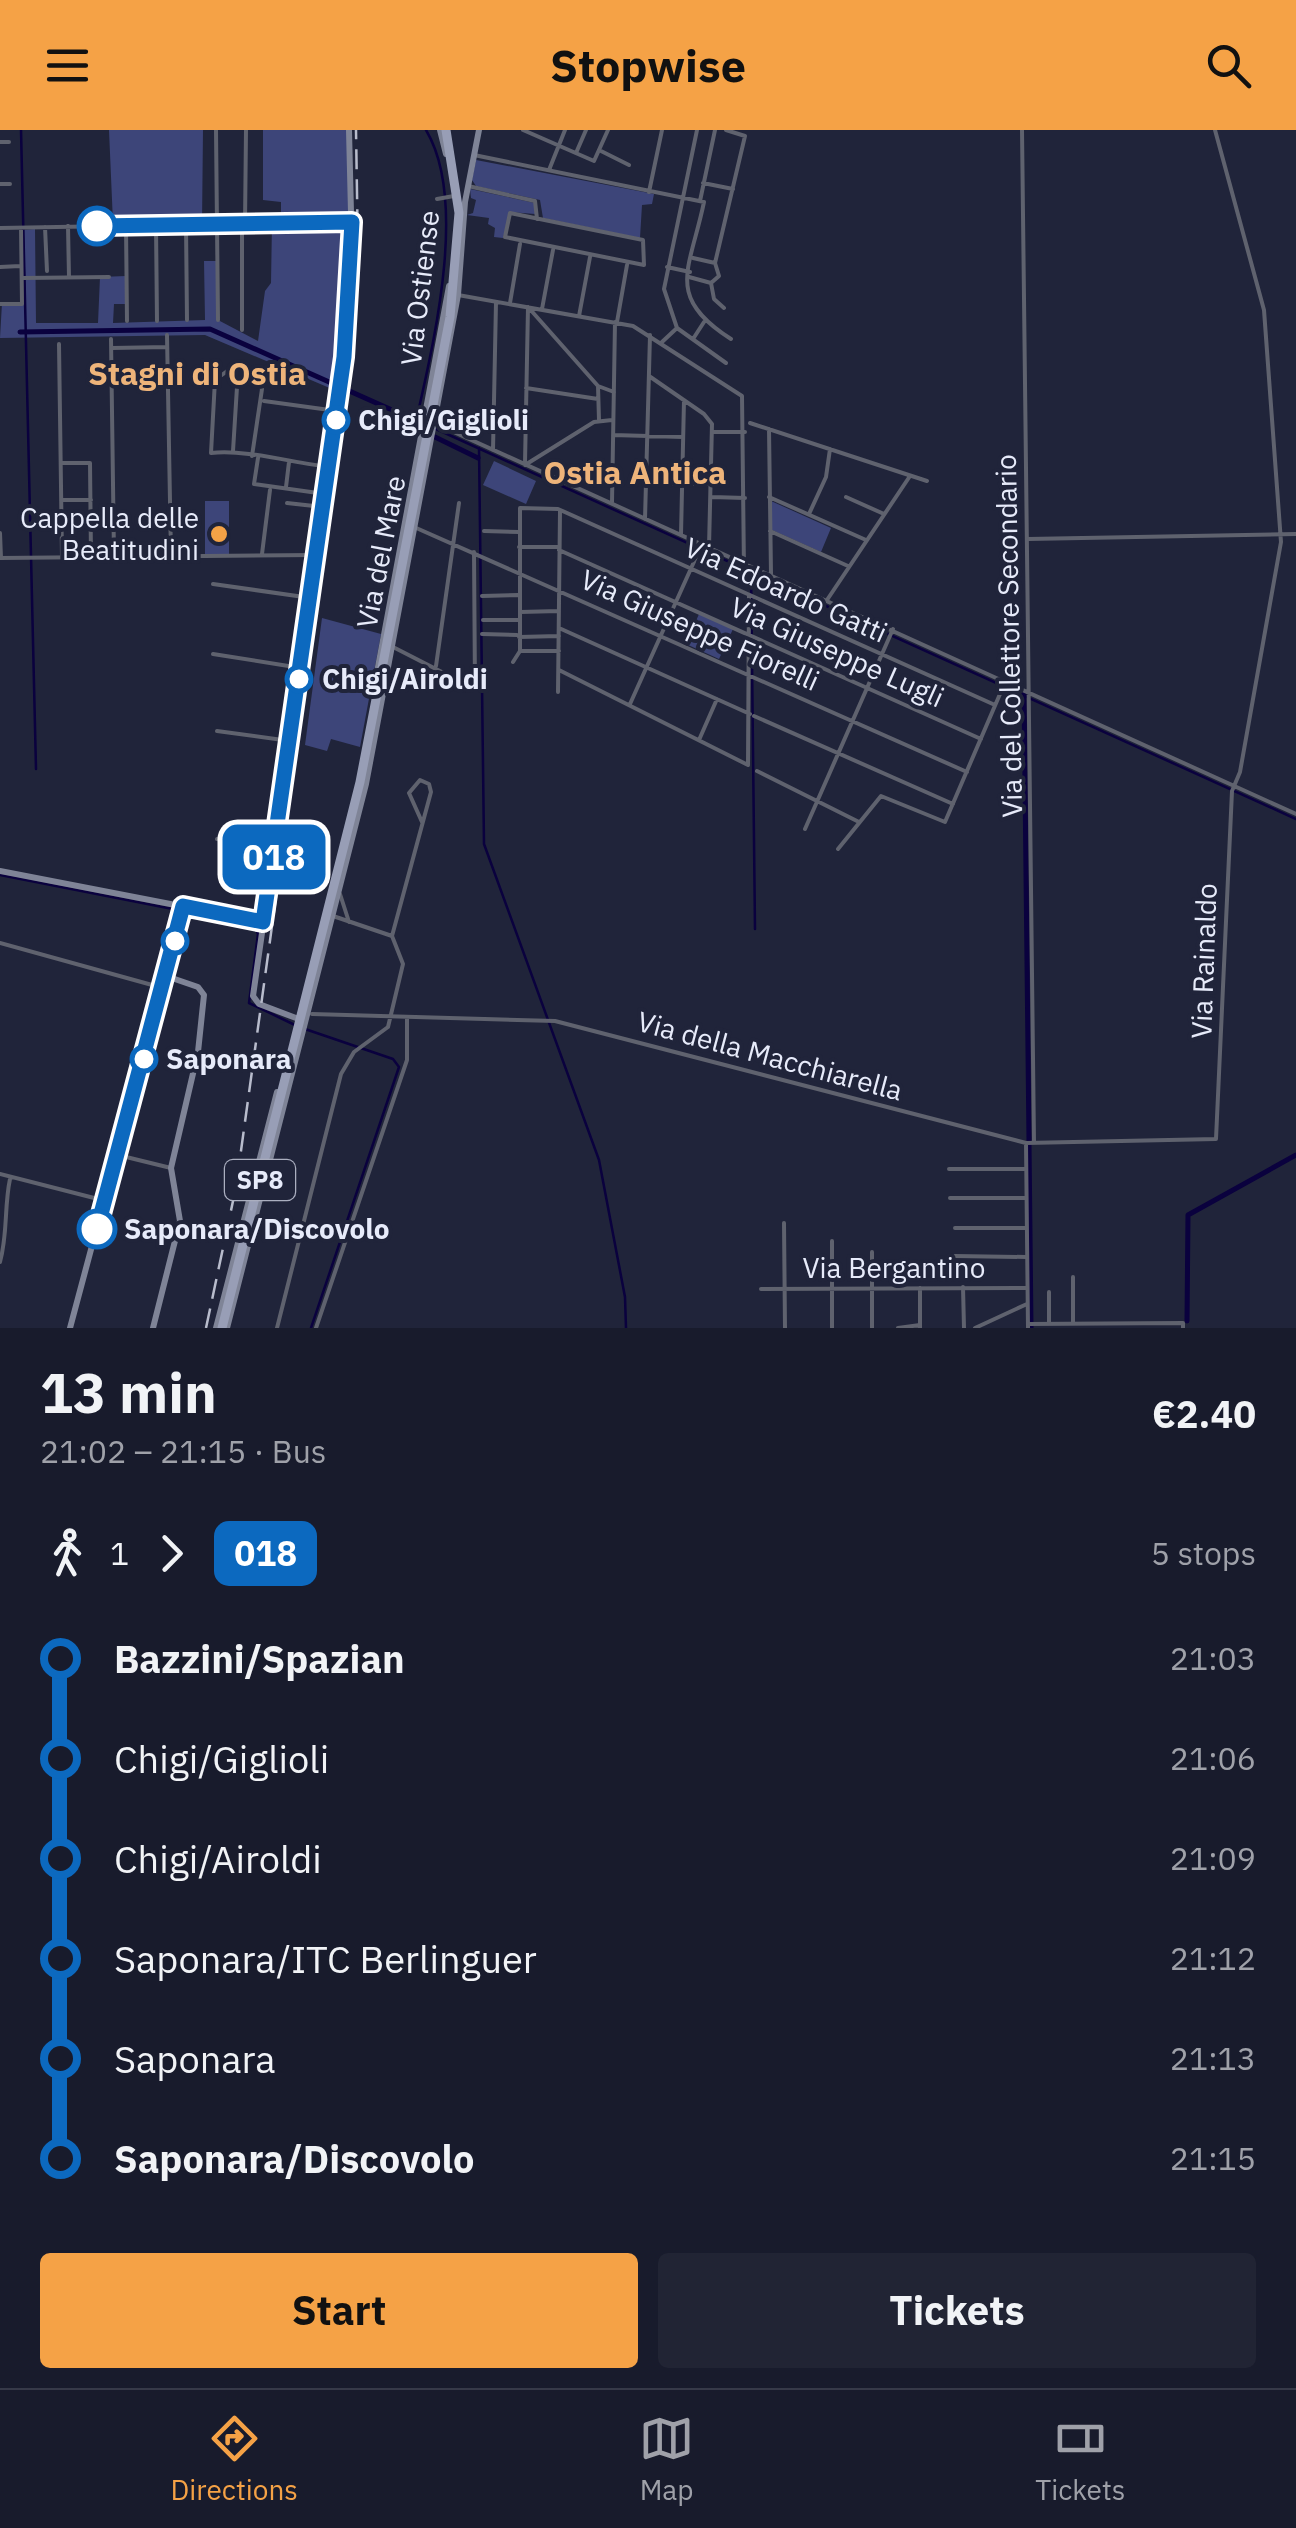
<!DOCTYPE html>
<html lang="en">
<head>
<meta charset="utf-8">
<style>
	:root { --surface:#181b2c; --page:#212434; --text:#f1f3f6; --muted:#9fa1a9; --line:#363948; --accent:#f5a246 }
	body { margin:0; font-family:"IBM Plex Sans",sans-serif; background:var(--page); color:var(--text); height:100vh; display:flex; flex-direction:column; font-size:38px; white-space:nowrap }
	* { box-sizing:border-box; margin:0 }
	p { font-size:32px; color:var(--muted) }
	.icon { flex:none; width:55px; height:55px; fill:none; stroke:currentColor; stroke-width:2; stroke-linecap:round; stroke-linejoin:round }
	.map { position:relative; height:1198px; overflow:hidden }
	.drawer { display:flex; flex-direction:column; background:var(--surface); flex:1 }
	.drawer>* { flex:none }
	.badge { padding:0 20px; border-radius:15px; font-size:35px; line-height:65px }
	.map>.badge { position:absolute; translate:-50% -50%; box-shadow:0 0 0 5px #fff }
	.legs { display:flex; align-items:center; gap:15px; height:110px; padding:0 40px; font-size:32px }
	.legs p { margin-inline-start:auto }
	.summary { display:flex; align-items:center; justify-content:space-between; height:170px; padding:0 40px }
	h1 { font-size:55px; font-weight:700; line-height:75px }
	.button { display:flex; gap:20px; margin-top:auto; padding:20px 40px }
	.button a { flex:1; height:115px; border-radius:10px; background:var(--accent); color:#111; font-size:40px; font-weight:700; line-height:115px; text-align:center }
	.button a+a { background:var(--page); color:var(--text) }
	ul { padding:0 40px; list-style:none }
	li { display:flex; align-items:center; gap:35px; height:100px; font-size:38px }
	li i { display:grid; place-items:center; width:15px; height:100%; margin:0 12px; background:currentColor }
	li i::after { content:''; width:25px; height:25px; margin:-12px; border:8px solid; border-radius:50%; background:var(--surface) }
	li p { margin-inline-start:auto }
	li:first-child i { background:linear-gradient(#0000 50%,currentColor 0) }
	li:last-child i { background:linear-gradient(currentColor 50%,#0000 0) }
	header { display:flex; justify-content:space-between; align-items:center; height:130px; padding:0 40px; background:var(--accent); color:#111; font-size:45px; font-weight:700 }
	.dock { display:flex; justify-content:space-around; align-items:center; height:140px; border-top:2px solid var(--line); background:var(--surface); font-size:28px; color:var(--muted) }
	.dock a { display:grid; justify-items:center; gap:5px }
	.dock .on { color:var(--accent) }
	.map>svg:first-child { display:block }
	.green { fill:#3d4579 }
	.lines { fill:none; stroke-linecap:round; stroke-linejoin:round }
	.stream { stroke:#0a013e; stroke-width:2.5 }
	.canal { stroke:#0a013e; stroke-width:5 }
	.street { stroke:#5f626e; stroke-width:4 }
	.secondary { stroke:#7f8497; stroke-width:6 }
	.primary { stroke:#989eb6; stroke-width:9 }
	.rail { stroke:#b8bccc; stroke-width:2.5; stroke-dasharray:20 10; stroke-linecap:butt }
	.line-1-casing { stroke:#fff; stroke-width:22 }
	.line-1 { stroke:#0c69bf; stroke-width:15 }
	.stop-1-dot { fill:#fff; stroke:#0c69bf; stroke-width:5 }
	.poi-dot { fill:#f5a246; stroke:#20243a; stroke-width:4 }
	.labels { text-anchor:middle; stroke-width:8; stroke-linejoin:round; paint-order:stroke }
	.shield { fill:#20243a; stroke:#abafc0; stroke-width:2.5 }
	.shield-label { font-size:25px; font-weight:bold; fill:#e7ebfa }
	.street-label { font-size:28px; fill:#e7ebfa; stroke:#20243a }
	.stop-label { font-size:28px; font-weight:bold; fill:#e7ebfa; stroke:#20243a; text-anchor:start }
	.poi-label { font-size:28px; fill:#e7ebfa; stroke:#20243a; text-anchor:end }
	.quarter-label { font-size:32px; font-weight:bold; fill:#eeb47a; stroke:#20243a }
</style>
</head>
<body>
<header><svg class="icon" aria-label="menu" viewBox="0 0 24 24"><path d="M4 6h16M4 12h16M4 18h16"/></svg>Stopwise<svg class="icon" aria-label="search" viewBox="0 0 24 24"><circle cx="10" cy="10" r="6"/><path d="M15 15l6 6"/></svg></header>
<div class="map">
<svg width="1296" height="1198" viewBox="0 0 1296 1198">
	<rect width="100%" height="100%" fill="#20243a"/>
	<!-- green -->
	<path class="green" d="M109,0H203L202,94L113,93Z
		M263,0H349L352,92L339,262L205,205L0,208L2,173H26L24,100L35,99L36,193H98L100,147L126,146L127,174H114L113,193L205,190L204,131H218V190L258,211L265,161L271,153L272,93H281V72L263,70Z
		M476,30L654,64L652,74L642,75L640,108L543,88L540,70L476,56L472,50Z
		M470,59L535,73V84L510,82L503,108L494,107L495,98L488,94L489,88L467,85L473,83L476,70L471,68Z
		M494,331L536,351L526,374L483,355Z
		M205,371H229V425H205Z
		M771,371L831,398L821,422L772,400Z
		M699,484L733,499L719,529L686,514Z
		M322,488L381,504L360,617L331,609L327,621L305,615Z"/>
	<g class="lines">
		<!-- stream -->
		<path class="stream" d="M21,0L36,639
			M421,293L417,287C434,211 468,70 426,0
			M436,299L1296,689
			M479,318L484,714L599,1030L625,1167L626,1198
			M751,441L755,799
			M0,745L254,795L258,804L249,873L297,896
			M305,899L393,929L399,937L311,1198"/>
		<!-- canal -->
		<path class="canal" d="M20,202L210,199L392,280L408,296
			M435,307L478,328
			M1024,563L1029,1010
			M1029,1014L1031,1198
			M1187,1191L1188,1085L1296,1025"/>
		<!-- street -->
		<path class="street" d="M216,0L218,190
			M523,0L594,31L608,0
			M697,0L664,159L677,198L726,233
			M1022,0L1034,1012
			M0,12H9
			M599,20L629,35
			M576,23L586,0
			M474,25L704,72C690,140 664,166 731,209
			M549,40L565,0
			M703,53L733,59
			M0,54H10
			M468,56L535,71L537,89
			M649,62L662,0
			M437,69L454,66
			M700,71L715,0
			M510,83L643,110L644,135L505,107Z
			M186,94L187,190
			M242,94V200
			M245,94L246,0
			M126,95L127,191
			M156,95L157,191
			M68,96L69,147
			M45,97L47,141
			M0,98L350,92
			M693,128L715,133
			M715,133L745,6L726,0
			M0,137L20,136
			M667,137L690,142
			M689,147L711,153
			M23,148L109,147
			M711,153L714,169L724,178
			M711,153L719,146L715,133
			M458,165L633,196L742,266L744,441
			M510,173L520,114
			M0,174H22L21,98
			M528,177L598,256L614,262
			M542,179L553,120
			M579,186L590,127
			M617,192L627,135
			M167,205L171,426
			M111,209L114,426
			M693,209L704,192
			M662,212L677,198
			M59,214L62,427
			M112,218L167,217
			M649,246L704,284L712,294L709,417
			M598,256L599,290
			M526,258L598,269
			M264,271L337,281
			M434,293L1296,684
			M750,293L927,351
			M769,299L771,444
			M714,302H745
			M613,305L683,307
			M493,320L496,172
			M233,321L237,257
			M252,326L262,259L245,236H234L215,250L211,323C246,319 293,333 329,337
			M258,328L254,354L325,364
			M63,333H90L91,427
			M525,333L528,177
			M525,335L594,292L612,290
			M648,354H713
			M286,357L289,332
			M712,367L745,368
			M769,367L866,410
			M846,367L884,384
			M61,370H91
			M612,372L615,192
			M287,373L323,377
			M809,384L826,347L830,319
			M645,389L650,205
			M414,397L967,642
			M484,401L519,402
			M770,401L848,436
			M0,403L1,428
			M681,405L684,270
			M1028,409L1296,404
			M519,417H559
			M559,420L981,609
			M262,424L270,360
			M0,428L315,425
			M213,454L311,468
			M482,466L518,465
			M827,470L910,346
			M520,482L559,481
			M483,490H518
			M559,498L750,584
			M482,504L517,505
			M519,507L559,506
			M393,517L475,559L474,422
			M520,521H559
			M213,524L301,538
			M513,532L520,521V378L558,379L995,575
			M436,536L459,373
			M559,540L748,635L749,465
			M558,562L560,381
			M630,574L702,414
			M754,586L953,674
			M217,601L290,611
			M699,610L717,569
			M757,641L859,692
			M805,699L893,499
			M217,709L276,719
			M838,719L881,666L945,692L1006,550
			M340,764L349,792
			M392,806L431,662L429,654L420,650L409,663L422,692
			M0,813L163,858
			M312,884L555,891L1026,1013L1216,1009L1232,661L1240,642L1281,412L1264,180L1215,0
			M1026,1013L1028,1198
			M118,1025L171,1038
			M949,1039H1026
			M0,1044L102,1070
			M950,1068H1026
			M784,1093L785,1198
			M955,1098H1026
			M832,1111V1198
			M872,1122V1198
			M955,1126L1026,1127
			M0,1132C8,1103 4,1077 10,1049
			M1073,1147V1192
			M963,1157L964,1198
			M920,1158V1198
			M761,1159L1027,1158
			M1049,1192V1162
			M1028,1194L1183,1193V1198
			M277,1198L341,944L354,922L388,897L403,834L392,806L333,786
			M316,1198L407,930V887
			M898,1198L920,1195
			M975,1198L1027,1174"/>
		<!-- secondary -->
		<path class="secondary" d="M440,0L446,24
			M378,537L449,156
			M0,741L263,792
			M296,888L259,874L253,866L344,227L352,124L349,0
			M70,1198L183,776
			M153,1198L180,1091L171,1038L198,922L204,865L198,857L166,846
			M216,1198L277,962
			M227,1198L366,654L458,165L465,72L479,0"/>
		<!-- primary -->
		<path class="primary" d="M222,1198L360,652L450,187L459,83L446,0"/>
		<!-- rail -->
		<path class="rail" d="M206,1198L236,1057L352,216L358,125L356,0"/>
	</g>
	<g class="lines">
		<defs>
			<path id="line-1" d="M97,96L352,92L344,227L263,792L183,776L97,1099"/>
		</defs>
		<!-- line-1 casing -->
		<use href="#line-1" class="line-1-casing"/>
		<!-- line-1 -->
		<use href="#line-1" class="line-1"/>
	</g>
	<!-- markers -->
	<g class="stop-1-dot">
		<circle cx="97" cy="96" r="18"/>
		<circle cx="336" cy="290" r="12"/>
		<circle cx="299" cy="549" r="12"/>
		<circle cx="175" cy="811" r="12"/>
		<circle cx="144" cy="929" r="12"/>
		<circle cx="97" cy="1099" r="18"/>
	</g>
	<circle class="poi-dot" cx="219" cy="404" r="10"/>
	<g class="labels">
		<!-- shield labels -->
		<rect class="shield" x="225" y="1030" width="70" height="40" rx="8"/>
		<g class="shield-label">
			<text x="260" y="1059">SP8</text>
		</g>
		<!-- street labels -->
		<g class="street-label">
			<text transform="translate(420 158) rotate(-83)" y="10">Via Ostiense</text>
			<text transform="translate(381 422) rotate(-79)" y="10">Via del Mare</text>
			<text transform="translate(786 460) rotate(24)" y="10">Via Edoardo Gatti</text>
			<text transform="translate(700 500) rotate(24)" y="10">Via Giuseppe Fiorelli</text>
			<text transform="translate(1009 506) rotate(-91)" y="10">Via del Collettore Secondario</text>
			<text transform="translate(837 522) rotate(24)" y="10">Via Giuseppe Lugli</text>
			<text transform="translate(1204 831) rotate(-88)" y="10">Via Rainaldo</text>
			<text transform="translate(770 926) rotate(15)" y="10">Via della Macchiarella</text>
			<text x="894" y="1148">Via Bergantino</text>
		</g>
		<!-- stop labels -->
		<g class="stop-label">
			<text x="358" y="300">Chigi/Giglioli</text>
			<text x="322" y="559">Chigi/Airoldi</text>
			<text x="166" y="939">Saponara</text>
			<text x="124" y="1109">Saponara/Discovolo</text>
		</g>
		<!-- poi labels -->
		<g class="poi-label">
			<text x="199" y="398">Cappella delle<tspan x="199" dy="32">Beatitudini</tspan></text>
		</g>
		<!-- quarter labels -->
		<g class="quarter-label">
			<text x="197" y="255">Stagni di Ostia</text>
			<text x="635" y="354">Ostia Antica</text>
		</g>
	</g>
</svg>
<b class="badge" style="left:274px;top:727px;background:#0c69bf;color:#fff">018</b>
</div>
<section class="drawer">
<div class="summary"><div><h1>13 min</h1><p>21:02 – 21:15 · Bus</p></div><b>€2.40</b></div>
<div class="legs"><svg class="icon" aria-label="walk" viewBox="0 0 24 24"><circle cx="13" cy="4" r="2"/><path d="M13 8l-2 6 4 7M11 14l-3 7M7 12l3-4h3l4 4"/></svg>1<svg class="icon" aria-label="forward" viewBox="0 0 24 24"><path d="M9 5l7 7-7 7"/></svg><b class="badge" style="background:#0c69bf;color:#fff">018</b><p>5 stops</p></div>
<ul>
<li><i style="color:#0c69bf"></i><b>Bazzini/Spazian</b><p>21:03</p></li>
<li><i style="color:#0c69bf"></i><span>Chigi/Giglioli</span><p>21:06</p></li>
<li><i style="color:#0c69bf"></i><span>Chigi/Airoldi</span><p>21:09</p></li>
<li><i style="color:#0c69bf"></i><span>Saponara/ITC Berlinguer</span><p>21:12</p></li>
<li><i style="color:#0c69bf"></i><span>Saponara</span><p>21:13</p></li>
<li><i style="color:#0c69bf"></i><b>Saponara/Discovolo</b><p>21:15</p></li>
</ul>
<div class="button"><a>Start</a><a>Tickets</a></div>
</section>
<nav class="dock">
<a class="on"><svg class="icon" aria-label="directions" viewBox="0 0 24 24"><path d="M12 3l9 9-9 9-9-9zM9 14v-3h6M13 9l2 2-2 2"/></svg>Directions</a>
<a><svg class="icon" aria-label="map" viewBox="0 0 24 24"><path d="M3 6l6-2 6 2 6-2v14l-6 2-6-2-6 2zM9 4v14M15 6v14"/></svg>Map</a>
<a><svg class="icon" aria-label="tickets" viewBox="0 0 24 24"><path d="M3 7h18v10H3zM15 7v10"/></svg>Tickets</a>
</nav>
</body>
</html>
